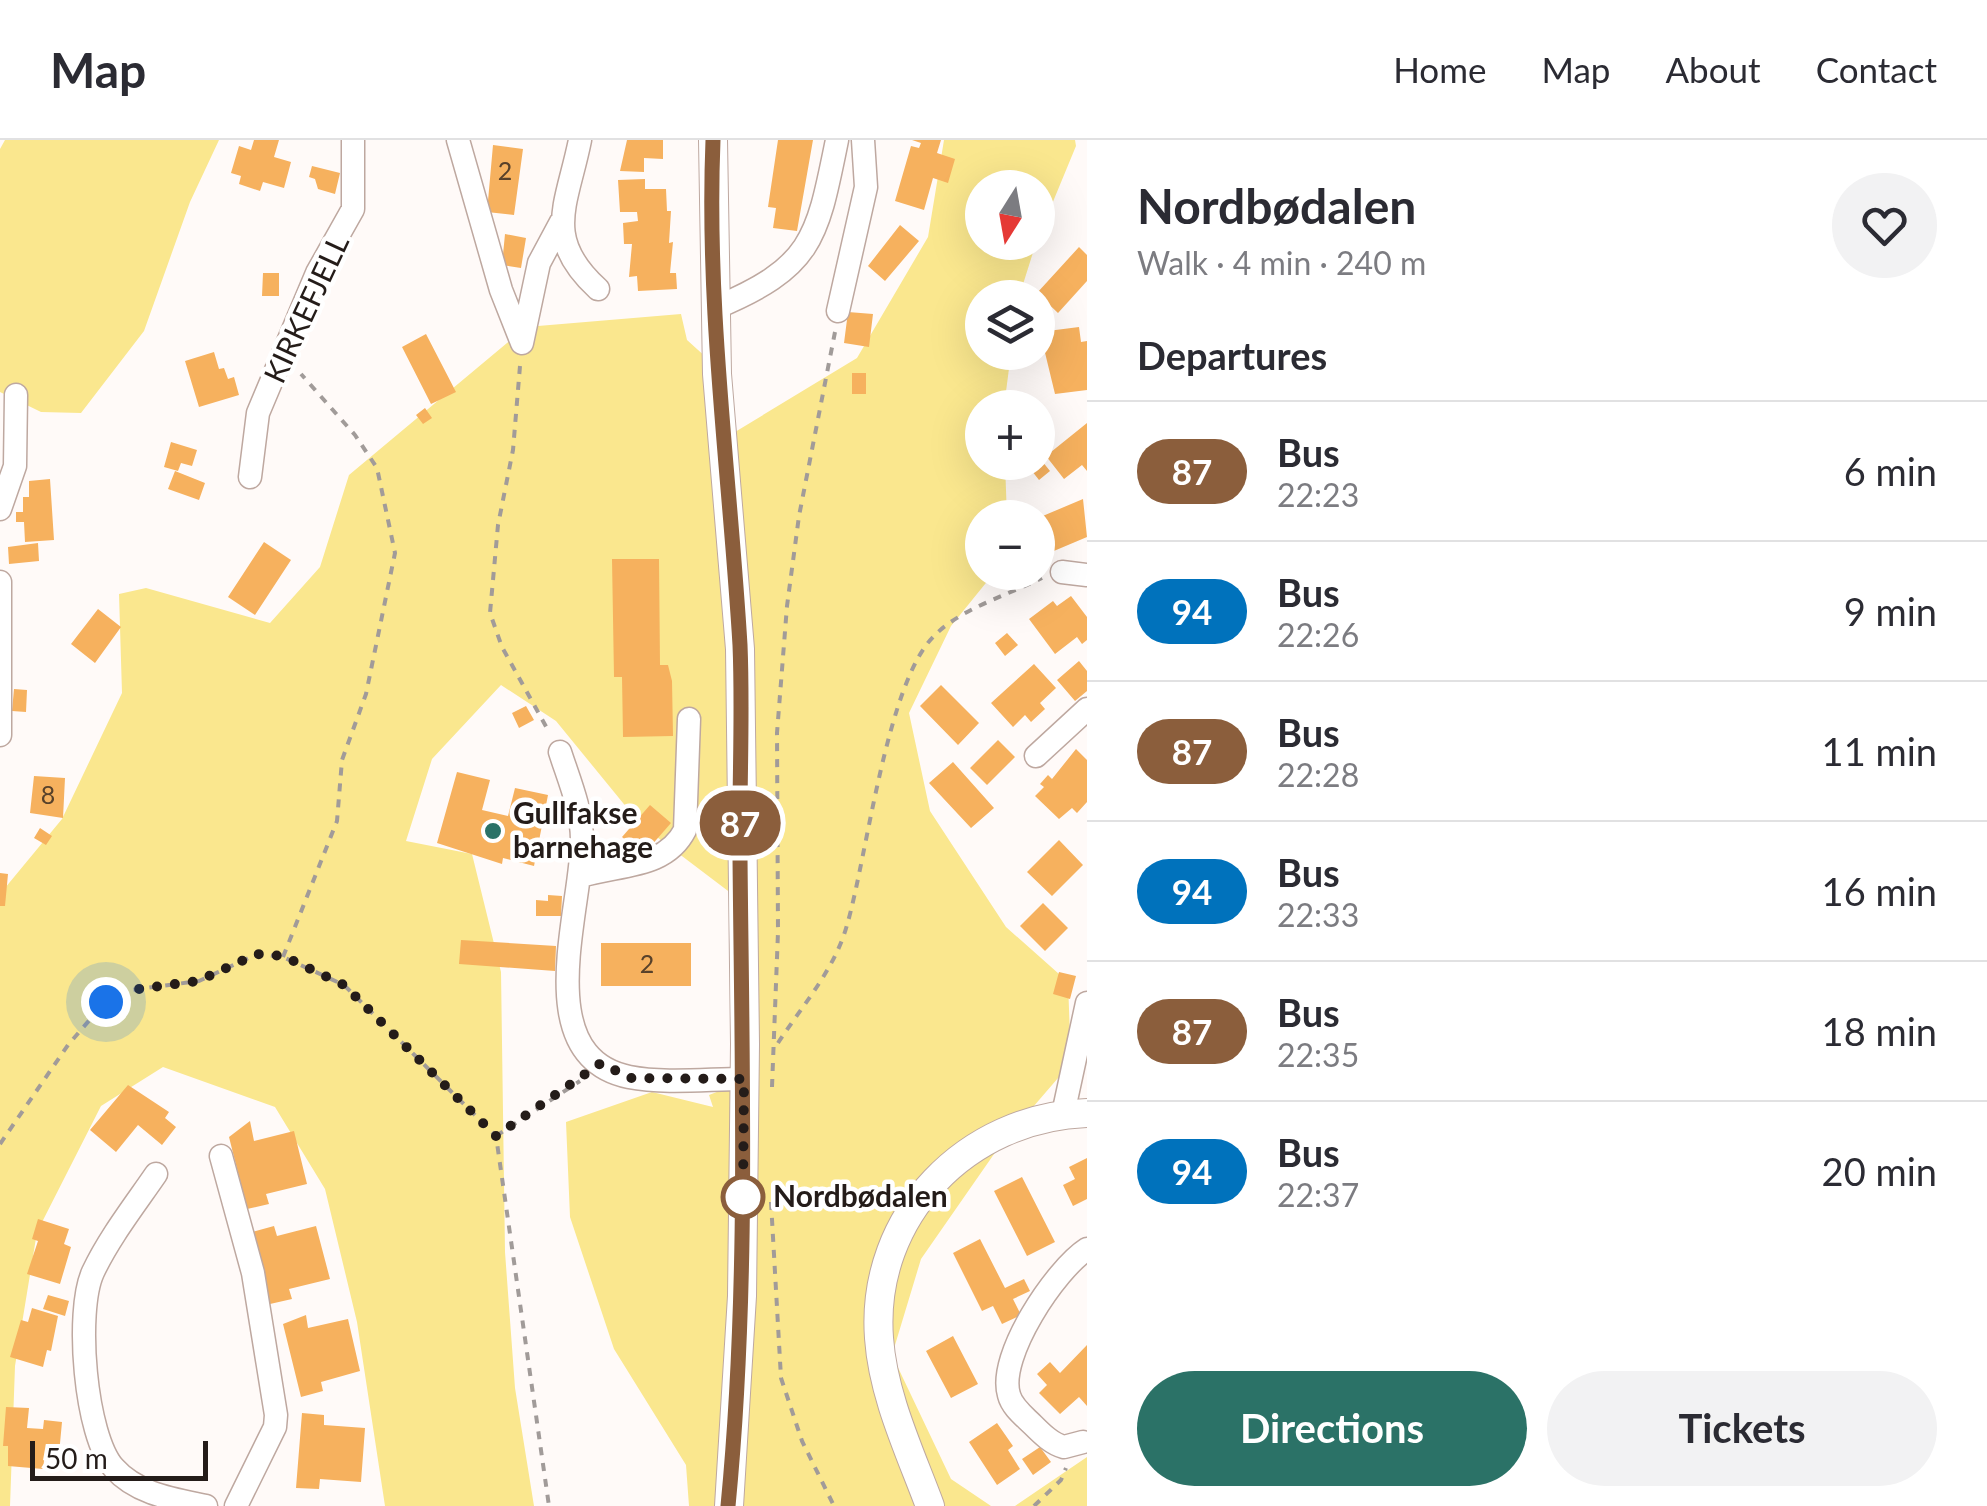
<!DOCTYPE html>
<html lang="en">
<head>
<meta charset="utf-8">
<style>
	:root { --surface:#fff; --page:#f2f2f3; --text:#2b2b33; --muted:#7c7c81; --line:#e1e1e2; --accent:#2b7267 }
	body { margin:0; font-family:Lato,sans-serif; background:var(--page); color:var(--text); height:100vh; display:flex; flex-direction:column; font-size:38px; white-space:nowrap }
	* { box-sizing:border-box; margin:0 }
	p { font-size:32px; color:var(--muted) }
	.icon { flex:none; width:55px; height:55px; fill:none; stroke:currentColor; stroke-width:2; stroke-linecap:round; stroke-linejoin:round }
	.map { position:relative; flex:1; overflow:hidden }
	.sheet { display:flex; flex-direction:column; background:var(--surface); width:900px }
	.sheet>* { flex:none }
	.badge { padding:0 20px; border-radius:32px; font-size:35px; line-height:65px }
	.needle { width:65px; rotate:191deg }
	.buttons { position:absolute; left:965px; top:30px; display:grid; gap:20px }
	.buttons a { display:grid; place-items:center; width:90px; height:90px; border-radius:50%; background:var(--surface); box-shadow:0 10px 40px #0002; font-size:50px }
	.scale { position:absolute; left:30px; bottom:25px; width:178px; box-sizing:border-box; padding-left:10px; border:5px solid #241c19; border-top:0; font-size:28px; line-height:35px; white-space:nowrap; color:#241c19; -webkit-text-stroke:8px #fff; paint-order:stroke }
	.you { position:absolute; width:50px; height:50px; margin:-25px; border:8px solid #fff; border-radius:50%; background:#1a73e8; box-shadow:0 0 0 15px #1a73e833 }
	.map>.badge { position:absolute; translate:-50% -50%; box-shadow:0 0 0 5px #fff }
	h2 { padding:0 50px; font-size:38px; line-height:90px }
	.round { display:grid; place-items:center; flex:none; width:105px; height:105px; border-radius:52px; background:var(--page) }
	.headline { display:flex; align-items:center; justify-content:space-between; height:170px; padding:0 50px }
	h1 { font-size:48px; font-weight:700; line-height:75px }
	.cta { display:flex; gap:20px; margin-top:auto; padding:20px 50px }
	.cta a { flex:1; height:115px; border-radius:60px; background:var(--accent); color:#fff; font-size:40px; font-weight:700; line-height:115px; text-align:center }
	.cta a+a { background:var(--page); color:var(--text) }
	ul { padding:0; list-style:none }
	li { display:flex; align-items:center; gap:30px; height:140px; padding:0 50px; border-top:2px solid var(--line) }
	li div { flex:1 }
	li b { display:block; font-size:38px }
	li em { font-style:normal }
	li .badge { min-width:110px; font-weight:700; text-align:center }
	header { display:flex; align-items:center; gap:60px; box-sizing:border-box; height:140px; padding:0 50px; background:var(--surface); border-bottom:2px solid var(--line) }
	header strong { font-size:48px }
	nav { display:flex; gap:55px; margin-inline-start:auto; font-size:35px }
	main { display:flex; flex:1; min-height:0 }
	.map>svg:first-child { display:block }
	.green { fill:#fae78e }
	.building { fill:#f6b15e }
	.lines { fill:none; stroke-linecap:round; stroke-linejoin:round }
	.minor-casing { stroke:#bea8a0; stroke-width:25 }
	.tertiary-casing { stroke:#bea8a0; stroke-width:30 }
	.path { stroke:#a19b99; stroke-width:4; stroke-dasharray:8 8; stroke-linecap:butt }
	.minor { stroke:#fff; stroke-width:22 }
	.tertiary { stroke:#fff; stroke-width:28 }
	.line-casing { stroke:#fff; stroke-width:22 }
	.line { stroke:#8b5e3c; stroke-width:15 }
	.walk { stroke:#241c19; stroke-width:10; stroke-dasharray:0 18 }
	.poi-dot { fill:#2b7267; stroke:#fff; stroke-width:4 }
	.stop-dot { fill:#fff; stroke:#8b5e3c; stroke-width:5 }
	.labels { text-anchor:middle; stroke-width:9; stroke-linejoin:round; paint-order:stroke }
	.number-label { font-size:25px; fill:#58412a }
	.street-label { font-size:30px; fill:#241c19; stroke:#fff }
	.poi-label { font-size:30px; font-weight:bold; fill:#241c19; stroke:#fff; text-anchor:start }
	.stop-label { font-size:30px; font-weight:bold; fill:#241c19; stroke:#fff; text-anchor:start }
</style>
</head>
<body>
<header>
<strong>Map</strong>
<nav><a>Home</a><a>Map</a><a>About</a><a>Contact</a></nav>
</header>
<main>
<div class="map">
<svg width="1087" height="1366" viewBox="0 0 1087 1366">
	<rect width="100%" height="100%" fill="#fffaf8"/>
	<!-- green -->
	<path class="green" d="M5,0H219L190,62L144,191L81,273L41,272L0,252V9Z
		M944,0H1075L1076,6L1038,98V48H982V102L1036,103L1019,157L982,158V212L1011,213L1004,267L982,268V322L1005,323L1007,377L982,378V432L994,433L951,486L909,573L930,671L1006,787L1068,842L1071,923L1001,1004L921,1119L892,1215L951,1339L991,1366H689L686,1325L614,1209L570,1077L566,982L652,952L713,967L709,955L740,943L736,757L641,685L556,581L501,545L432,619L406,701L472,714L501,832L505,1112L515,1248L534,1366H385L357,1182L325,1049L275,967L163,927L101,966L37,1092L15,1226L10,1366H0V754L62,679L122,553L119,454L146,448L270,483L320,427L349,335L526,187L681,174L687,200L718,228L735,292L857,218L928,97Z
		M1087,1317V1366H1015Z"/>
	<!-- building -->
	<path class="building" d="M254,0H279L274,17L291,22L284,48L263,42L260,51L239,44L241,36L231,33L239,6L251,10Z
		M627,0H663V19L644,18V32L620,31Z
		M778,0H813L797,91L773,88L776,68L768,67Z
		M912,0H941L937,13L955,19L948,43L933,38L924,70L895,61L911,6L919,8L921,3Z
		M493,5L523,9L514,75L487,72Z
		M312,26L340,33L335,54L318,49L315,39L309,37Z
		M645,39V49H666L667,71H671L669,103L673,102L670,133H676L677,149L638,151L637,136L629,137L632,104H624L623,83L638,81L637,72H620L618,40Z
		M900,85L919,101L885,141L868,126Z
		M505,94L526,98L521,128L502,125Z
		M1079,107L1087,115V141L1058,173L1037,153Z
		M263,133H279V156H262Z
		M848,172L873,174L869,207L844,203Z
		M1079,187L1081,202L1087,201V250L1055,254L1040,192Z
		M426,194L456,252L431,264L402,207Z
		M214,212L219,229L224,228L228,239L234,237L239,255L199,267L185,221Z
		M852,233H866V254H852Z
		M425,268L432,278L423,284L416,275Z
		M1087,283V331L1082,325L1064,339L1046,316Z
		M171,302L197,310L192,326L181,323L178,331L164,327Z
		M1038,316L1050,331L1039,340L1028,326L1038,322Z
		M175,331L205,343L199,360L168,349Z
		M50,339L54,400L25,402L24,382H16V372H23V357H29V341Z
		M1083,359L1087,397L1042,416L1038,378Z
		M264,402L291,420L255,475L228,457Z
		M38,403L39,421L9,424L8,407Z
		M612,419H659L660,525H668L672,541L673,596L623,597L622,537H614Z
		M1071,456L1087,477V500L1082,504L1077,497L1055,514L1029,479L1053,461L1057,466Z
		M98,469L121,487L95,523L71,504Z
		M1007,493L1018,505L1005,516L995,503Z
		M1079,521L1087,531V551L1075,561L1057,540Z
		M1034,524L1056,548L1040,563L1045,569L1031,582L1025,575L1013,587L991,563Z
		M941,545L979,583L958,605L920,566Z
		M14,549L27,550L26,572L12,571Z
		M526,566L534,580L519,588L512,573Z
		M998,600L1015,617L987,645L970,628Z
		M1076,609L1087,620V662L1077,673L1072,668L1059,679L1035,656L1044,647L1040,644L1048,635L1052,639Z
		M953,622L994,668L971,688L929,643Z
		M457,632L490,640L482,670L508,676L515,648L548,655L534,726L503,718L502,724L437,703Z
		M34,636L65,638L63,678L30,673Z
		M650,665L671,683L643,715L622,697Z
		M40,688L52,696L46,705L34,698Z
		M1059,700L1083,725L1052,756L1027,732Z
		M0,733L8,734L5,766H0Z
		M548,755L562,756L561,776H536V760L548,761Z
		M1043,763L1068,788L1045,811L1020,786Z
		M461,800L556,806L555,831L459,824Z
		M601,803H691V846H601Z
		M1059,832L1076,836L1070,859L1053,854Z
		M128,945L169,972L165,978L176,987L162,1005L138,985L116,1012L90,990Z
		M250,981L254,1001L294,991L307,1044L266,1054L269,1064L247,1069L229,997Z
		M1087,1018V1059L1073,1066L1063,1045L1075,1039L1069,1027Z
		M1022,1037L1055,1102L1027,1116L994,1051Z
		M38,1079L69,1089L64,1104L71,1107L60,1144L27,1134L38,1101L32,1099Z
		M274,1086L277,1096L316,1086L330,1139L289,1149L292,1159L270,1164L252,1092Z
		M980,1099L1005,1148L1024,1139L1030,1151L1013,1159L1021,1175L1002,1184L993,1166L982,1171L953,1113Z
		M48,1155L69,1161L65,1176L43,1169Z
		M32,1168L58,1176L51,1211L47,1210L43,1227L10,1217L21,1180L28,1182Z
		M306,1175L308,1188L348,1179L360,1231L321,1242L323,1251L301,1257L283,1184Z
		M953,1196L978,1244L951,1258L926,1211Z
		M1087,1205V1266L1079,1257L1060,1274L1039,1253L1047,1245L1037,1234L1050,1222L1060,1233Z
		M6,1267L29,1268L27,1288L43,1289L44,1280L62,1282L59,1314L45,1313L43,1329L8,1326V1306H3Z
		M302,1273L324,1275V1285L365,1288L361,1342L320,1339L319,1349L296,1348Z
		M997,1283L1013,1306L1008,1310L1020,1329L997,1345L969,1302Z
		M1040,1307L1051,1322L1033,1335L1022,1319Z"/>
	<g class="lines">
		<defs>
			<path id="minor" d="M458,0L501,150L522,203
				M580,0C567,65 542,98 598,149
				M715,168C813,127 817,99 837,0
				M838,171L866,47L863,0
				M522,203L539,123L561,82
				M250,337L258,273L317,133L353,69V0
				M0,369L15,326L16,255
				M1062,432L1087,435
				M0,442V595
				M560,612C569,640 582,670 582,700C582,769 528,916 629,937C665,944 708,939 744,939
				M1036,616L1087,569
				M581,736C619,724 665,729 685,690L689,579
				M1063,974L1087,863
				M221,1016L253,1133L276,1275L275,1287L236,1366
				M156,1034C134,1066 109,1098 93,1132C75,1171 85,1296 114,1328C137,1354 173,1359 206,1366
				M1083,1302L1064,1307C1052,1304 1042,1294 1033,1285C1024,1276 1012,1267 1009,1255C997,1216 1056,1129 1087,1109"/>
			<path id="tertiary" d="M713,0L717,234L740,509L745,904L742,1156L729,1366
				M930,1366C910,1312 883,1256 879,1198C870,1075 968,977 1087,973"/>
		</defs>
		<!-- minor casing -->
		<use href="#minor" class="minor-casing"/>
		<!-- tertiary casing -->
		<use href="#tertiary" class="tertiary-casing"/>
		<!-- path -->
		<path class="path" d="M520,226L513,310L498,385L490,473L502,507L548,590
			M283,817L337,681L342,620L366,554L395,413L377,328L355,295L301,234
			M778,903C802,866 835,829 847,785C867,717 887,540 935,495C962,468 1008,455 1042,438
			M772,947L778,792L777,593L787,466L799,376L835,192
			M496,996L580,941
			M0,1004L68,905L105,862L131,850L199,841L257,814L283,817L344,845L496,996L549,1366
			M771,1062L781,1238L802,1301L834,1366
			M1034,1366L1061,1340L1066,1328"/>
		<!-- minor -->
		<use href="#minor" class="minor"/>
		<!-- tertiary -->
		<use href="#tertiary" class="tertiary"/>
	</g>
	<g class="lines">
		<defs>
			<path id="line" d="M713,0C706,169 730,337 740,505C743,576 739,646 740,717C742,933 749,1150 728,1366"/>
		</defs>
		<!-- line casing -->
		<use href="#line" class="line-casing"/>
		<!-- line -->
		<use href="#line" class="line"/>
		<!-- walk -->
		<path class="walk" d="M106,862L131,850L198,841L257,814L283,816L344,845L496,996L601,923L630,938L744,939L743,1057"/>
	</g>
	<!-- markers -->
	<circle class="poi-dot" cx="493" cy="691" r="10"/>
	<circle class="stop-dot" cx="743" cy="1057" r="20"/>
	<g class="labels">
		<!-- number labels -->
		<g class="number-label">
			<text x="505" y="40">2</text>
			<text x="48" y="664">8</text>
			<text x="647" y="833">2</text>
		</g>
		<!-- street labels -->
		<g class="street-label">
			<text transform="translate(307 169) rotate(-65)" y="10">KIRKEFJELL</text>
		</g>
		<!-- poi labels -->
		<g class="poi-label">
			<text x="513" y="684">Gullfakse<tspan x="513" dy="34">barnehage</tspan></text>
		</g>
		<!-- stop labels -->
		<g class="stop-label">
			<text x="773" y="1067">Nordbødalen</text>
		</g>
	</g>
</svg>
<div class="buttons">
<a><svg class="needle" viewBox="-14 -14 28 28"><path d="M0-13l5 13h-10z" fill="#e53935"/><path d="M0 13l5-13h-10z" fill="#7c7c81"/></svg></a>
<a><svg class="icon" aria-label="layers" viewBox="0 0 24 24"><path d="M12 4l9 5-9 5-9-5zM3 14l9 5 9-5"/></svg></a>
<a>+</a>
<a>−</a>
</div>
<div class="scale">50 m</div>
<div class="you" style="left:106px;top:862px"></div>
<b class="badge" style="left:740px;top:683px;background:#8b5e3c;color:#fff">87</b>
</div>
<section class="sheet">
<div class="headline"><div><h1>Nordbødalen</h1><p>Walk · 4 min · 240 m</p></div><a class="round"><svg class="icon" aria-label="heart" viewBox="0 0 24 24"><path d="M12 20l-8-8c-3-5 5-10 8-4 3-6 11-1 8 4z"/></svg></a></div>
<h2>Departures</h2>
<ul>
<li><span class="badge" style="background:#8b5e3c;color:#fff">87</span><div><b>Bus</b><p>22:23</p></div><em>6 min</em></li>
<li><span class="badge" style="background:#0072bc;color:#fff">94</span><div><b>Bus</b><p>22:26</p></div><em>9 min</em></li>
<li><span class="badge" style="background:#8b5e3c;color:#fff">87</span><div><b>Bus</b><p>22:28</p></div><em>11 min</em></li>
<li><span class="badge" style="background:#0072bc;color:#fff">94</span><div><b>Bus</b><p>22:33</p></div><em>16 min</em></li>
<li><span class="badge" style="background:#8b5e3c;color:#fff">87</span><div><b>Bus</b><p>22:35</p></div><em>18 min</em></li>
<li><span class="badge" style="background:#0072bc;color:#fff">94</span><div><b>Bus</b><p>22:37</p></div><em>20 min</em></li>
</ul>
<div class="cta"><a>Directions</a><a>Tickets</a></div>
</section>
</main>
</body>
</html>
